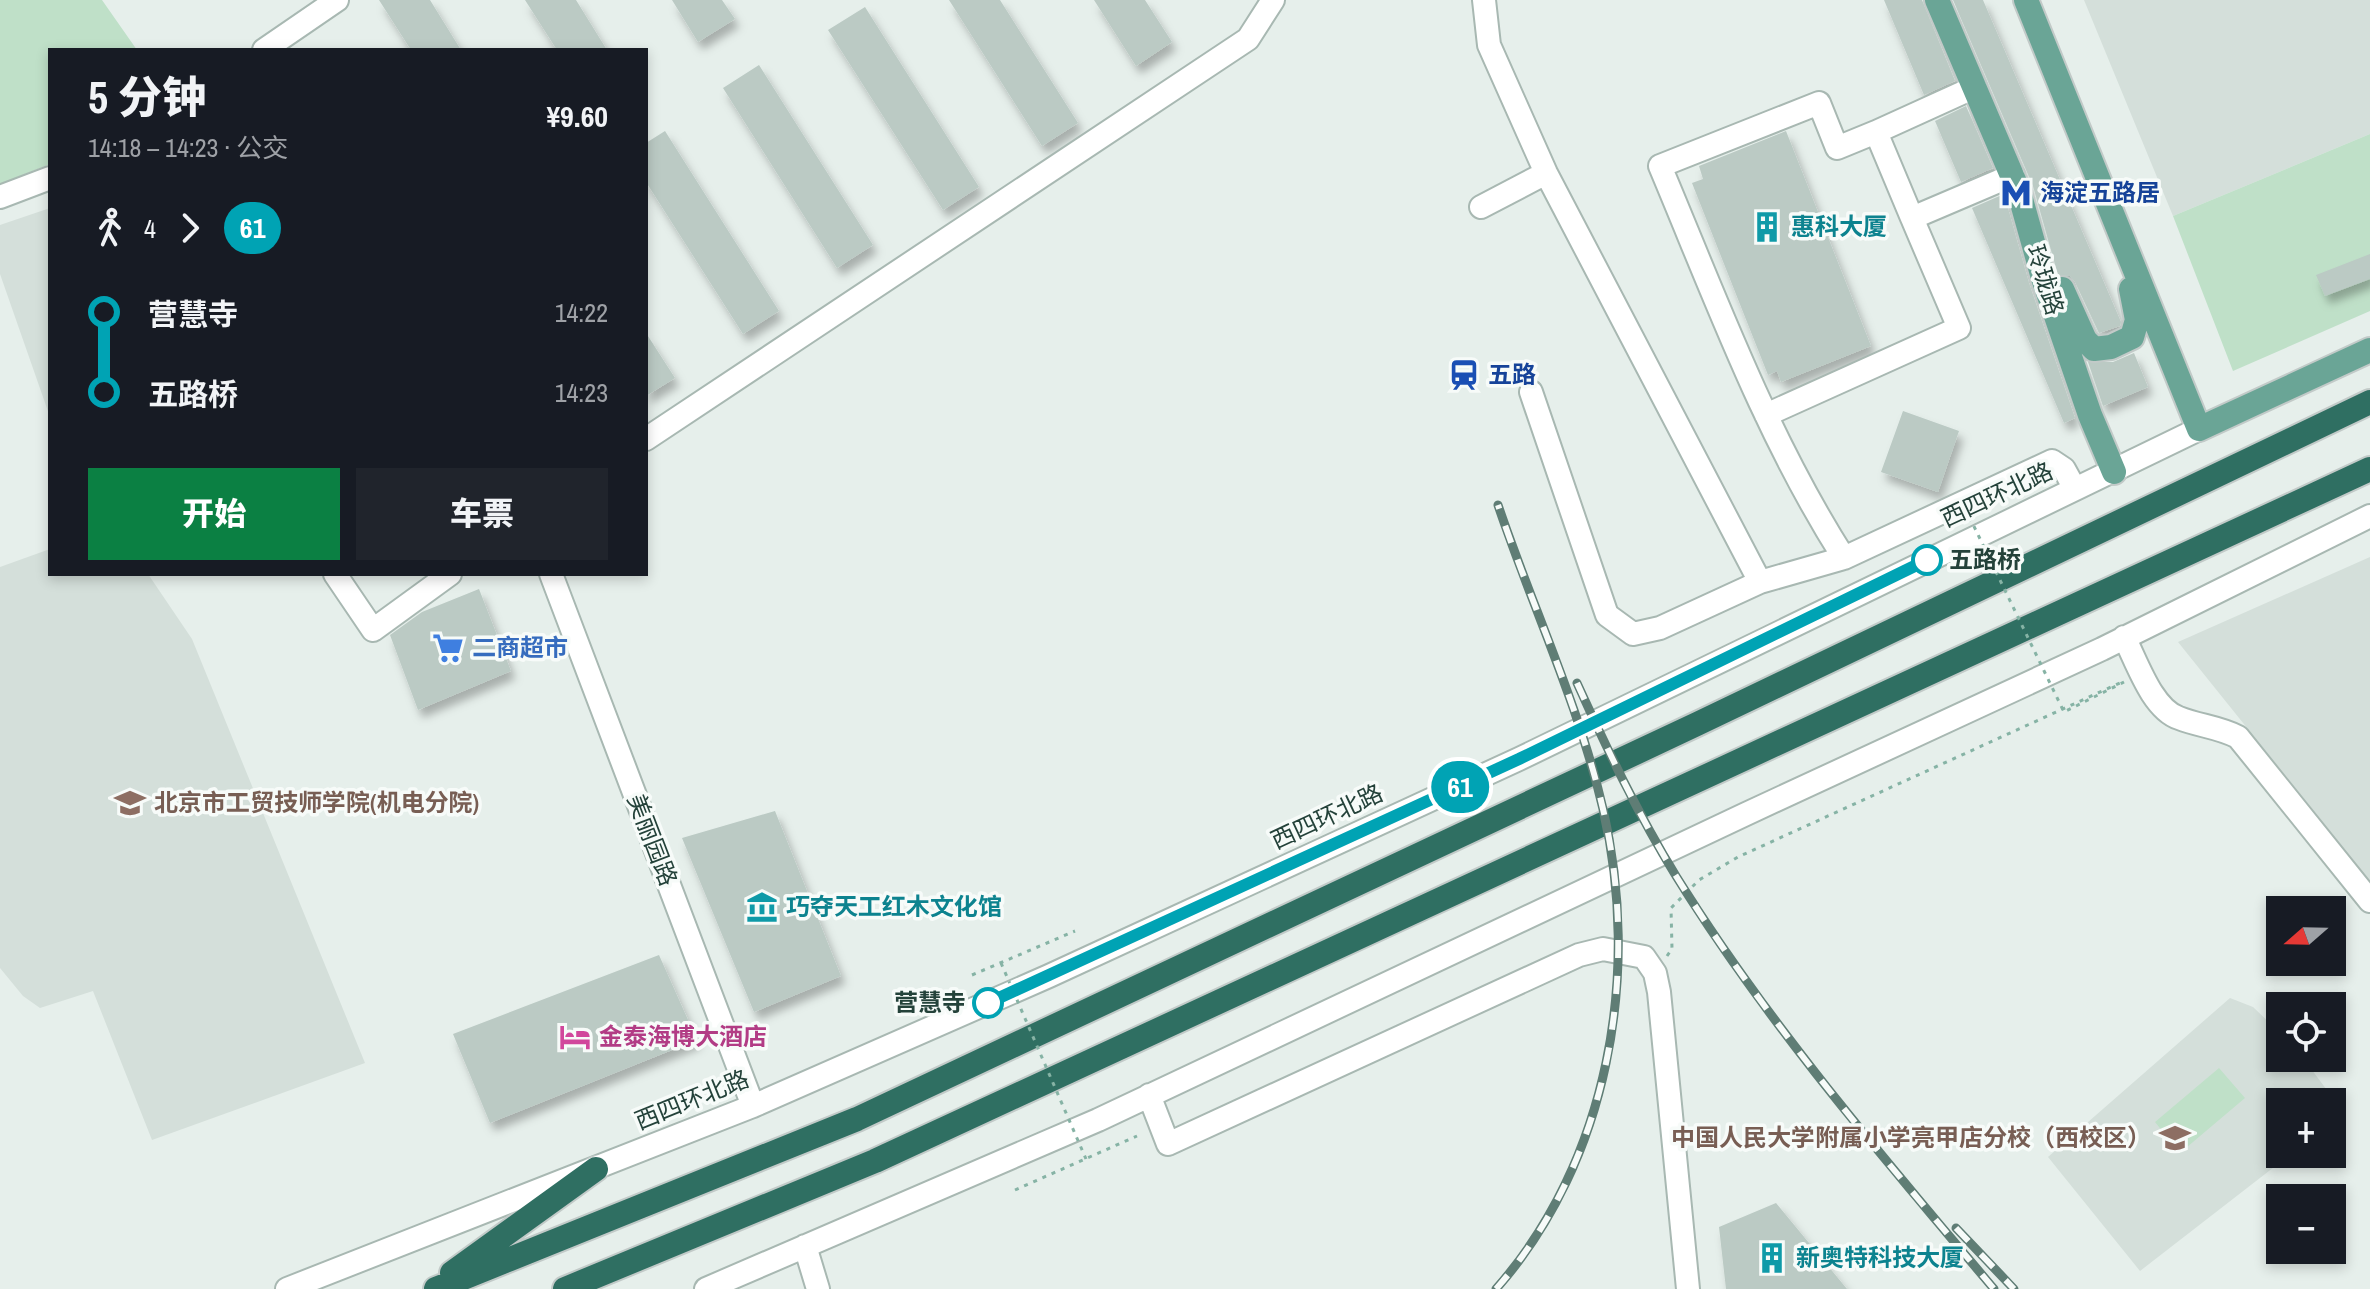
<!DOCTYPE html>
<html lang="zh">
<head>
<meta charset="utf-8">
<style>
	:root { --surface:#171b24; --page:#20242c; --text:#f1f3f6; --muted:#9ea1a6; --accent:#0b8043 }
	body { margin:0; font-family:"Archivo Narrow","Noto Sans SC",sans-serif; background:var(--page); color:var(--text); height:100vh; display:flex; flex-direction:column; font-size:30px; white-space:nowrap }
	* { box-sizing:border-box; margin:0 }
	p { font-size:26px; color:var(--muted) }
	.icon { flex:none; width:44px; height:44px; fill:none; stroke:currentColor; stroke-width:2; stroke-linecap:round; stroke-linejoin:round }
	.map { position:relative; flex:1; overflow:hidden }
	.panel { position:absolute; left:48px; top:48px; width:600px; height:528px; display:flex; flex-direction:column; background:var(--surface); border-radius:0px; box-shadow:0 4px 12px #0003 }
	.panel>* { flex:none }
	.badge { padding:0 16px; border-radius:26px; font-size:28px; line-height:52px }
	.needle { width:52px; rotate:250deg }
	.fabs { position:absolute; left:2266px; top:896px; display:grid; gap:16px }
	.fabs a { display:grid; place-items:center; width:80px; height:80px; border-radius:0px; background:var(--surface); box-shadow:0 4px 12px #0003; font-size:40px }
	.map>.badge { position:absolute; translate:-50% -50%; box-shadow:0 0 0 4px #fff }
	.legs { display:flex; align-items:center; gap:12px; height:88px; padding:0 40px; font-size:26px }
	.legs p { margin-inline-start:auto }
	.summary { display:flex; align-items:center; justify-content:space-between; height:136px; padding:0 40px }
	h1 { font-size:44px; font-weight:800; line-height:60px }
	.action { display:flex; gap:16px; margin-top:auto; padding:16px 40px }
	.action a { flex:1; height:92px; border-radius:0px; background:var(--accent); color:#fff; font-size:32px; font-weight:800; line-height:92px; text-align:center }
	.action a+a { background:var(--page); color:var(--text) }
	ul { padding:0 40px; list-style:none }
	li { display:flex; align-items:center; gap:28px; height:80px; font-size:30px }
	li i { display:grid; place-items:center; width:12px; height:100%; margin:0 10px; background:currentColor }
	li i::after { content:''; width:20px; height:20px; margin:-10px; border:6px solid; border-radius:50%; background:var(--surface) }
	li p { margin-inline-start:auto }
	li:first-child i { background:linear-gradient(#0000 50%,currentColor 0) }
	li:last-child i { background:linear-gradient(currentColor 50%,#0000 0) }
	.map>svg:first-child { display:block }
	.built { fill:#d4dfda }
	.green { fill:#bfe0c8 }
	.building { fill:#bbcac4; filter:url(#shadow) }
	.lines { fill:none; stroke-linecap:round; stroke-linejoin:round }
	.minor-casing { stroke:#a8b8b2; stroke-width:26 }
	.major-casing { stroke:#c2cac8; stroke-width:28 }
	.highway-casing { stroke:#c2cac8; stroke-width:28 }
	.path { stroke:#86b3a5; stroke-width:3; stroke-dasharray:4 6; stroke-linecap:butt }
	.minor { stroke:#fff; stroke-width:22 }
	.major { stroke:#6aa596; stroke-width:24 }
	.highway { stroke:#2f6f62; stroke-width:24 }
	.rail-casing { stroke:#5f7d75; stroke-width:9 }
	.rail { stroke:#f7fbf9; stroke-width:6; stroke-dasharray:18; stroke-linecap:butt }
	.path-bridge { stroke:#86b3a5; stroke-width:3; stroke-dasharray:4 6; stroke-linecap:butt }
	.line-1-casing { stroke:#fff; stroke-width:18 }
	.line-1 { stroke:#00a3b4; stroke-width:12 }
	.stop-1-dot { fill:#fff; stroke:#00a3b4; stroke-width:4 }
	.labels { text-anchor:middle; stroke-width:7; stroke-linejoin:round; paint-order:stroke }
	.transit-label { font-size:24px; font-weight:bold; fill:#164399; stroke:#f7fbf9; text-anchor:start }
	.culture-label { font-size:24px; font-weight:bold; fill:#0d838f; stroke:#f7fbf9; text-anchor:start }
	.street-label { font-size:24px; fill:#24423a; stroke:#f7fbf9 }
	.stop-label { font-size:24px; font-weight:bold; fill:#24423a; stroke:#f7fbf9; text-anchor:start }
	.shop-label { font-size:24px; font-weight:bold; fill:#366cbe; stroke:#f7fbf9; text-anchor:start }
	.education-label { font-size:24px; font-weight:bold; fill:#785e54; stroke:#f7fbf9; text-anchor:start }
	.hotel-label { font-size:24px; font-weight:bold; fill:#b23c85; stroke:#f7fbf9; text-anchor:start }
</style>
</head>
<body>
<div class="map">
<svg width="2370" height="1289" viewBox="0 0 2370 1289">
	<defs>
		<filter id="shadow"><feDropShadow dx="4.5" dy="8" stdDeviation="4" flood-color="#0004"/></filter>
	</defs>
	<rect width="100%" height="100%" fill="#e6efeb"/>
	<!-- built -->
	<path class="built" d="M2084,0H2370V134L2173,216Z
		M50,208V417L0,274V225Z
		M50,549V574H148L192,639L365,1063L152,1140L93,991L40,1008L23,996L0,968V567Z
		M2370,557V881L2178,642Z
		M2230,998L2253,1007L2275,1028L2280,1033V1058H2303L2344,1113L2332,1123V1102H2280V1154H2291L2140,1271L2048,1157Z"/>
	<!-- green -->
	<path class="green" d="M0,0H102L137,50H50V164L0,184Z
		M2370,134V311L2233,371L2173,216Z
		M2219,1068L2245,1098L2180,1153L2155,1122Z"/>
	<!-- building -->
	<path class="building" d="M379,0H430L461,50H411Z
		M525,0H576L607,50H557Z
		M672,0H722L735,19L698,42Z
		M949,0H1000L1078,123L1042,146Z
		M1094,0H1145L1172,42L1136,66Z
		M1884,0H1922L1955,81L1924,95Z
		M1953,0H1983L2121,322L2120,326L2099,333L2075,282L2070,276L2058,275L2033,186Z
		M865,7L979,187L943,210L828,30Z
		M759,65L873,245L837,268L723,88Z
		M1966,106L1993,168L1961,182L1935,121Z
		M665,131L779,311L743,334L646,182V143Z
		M1786,131L1871,346L1781,382L1777,371L1768,375L1692,183L1703,179L1699,166Z
		M2004,194L2029,283L2075,418L2064,423L1972,208Z
		M2370,254V279L2325,296L2316,275Z
		M646,333L675,378L646,396Z
		M2134,353L2148,387L2103,406L2088,362H2113Z
		M1903,411L1959,431L1938,492L1881,472Z
		M479,589L511,671L418,710L390,635L422,612Z
		M775,811L841,976L754,1012L682,838Z
		M659,955L697,1040L490,1123L453,1034Z
		M1776,1203L1847,1289H1726L1719,1227Z"/>
	<g class="lines">
		<defs>
			<path id="minor" d="M1484,0L1489,45L1546,173L1760,582L1844,558L2052,461L2064,469L2075,489
				M264,50L337,0
				M0,197L50,178
				M1481,207L1546,173
				M1912,218L1876,132L1975,87
				M1531,392L1607,615L1633,634L1660,628L1760,582
				M1766,415L1959,328L1912,218L2013,175
				M646,439L1248,39L1273,0
				M1844,558C1766,436 1716,299 1660,166L1819,103L1837,148L1876,132
				M335,574L373,630L450,574
				M551,574L753,1106
				M2124,637C2137,662 2152,709 2179,718C2199,726 2219,727 2238,737L2370,901
				M1149,1095L1168,1144L1579,955L1603,949L1644,957L1655,973L1659,992L1688,1289
				M805,1246L818,1289
				M287,1289L753,1106L1049,976L1519,759L2199,429
				M706,1289L1098,1120L1746,814L2102,649L2370,516"/>
			<path id="major" d="M1937,0L2019,192L2043,278L2090,415L2114,472
				M2026,0L2199,429L2370,350
				M2062,289L2085,340L2094,349L2111,347L2132,337L2137,320L2131,289"/>
			<path id="highway" d="M452,1273L596,1169
				M436,1289L857,1119L1697,724L2370,402
				M565,1289L875,1161L2370,469"/>
		</defs>
		<!-- minor casing -->
		<use href="#minor" class="minor-casing"/>
		<!-- major casing -->
		<use href="#major" class="major-casing"/>
		<!-- highway casing -->
		<use href="#highway" class="highway-casing"/>
		<!-- path -->
		<path class="path" d="M1667,956L1672,949L1671,908L1699,880L1738,857L2122,682
			M972,975L1075,931
			M1015,1190L1137,1136"/>
		<!-- minor -->
		<use href="#minor" class="minor"/>
		<!-- major -->
		<use href="#major" class="major"/>
		<!-- highway -->
		<use href="#highway" class="highway"/>
		<defs>
			<path id="rail" d="M1577,683C1607,749 1638,814 1676,876C1768,1024 1882,1156 1994,1289
				M1956,1228L2014,1289
				M1496,1289C1609,1161 1641,973 1603,809C1579,705 1532,606 1498,505"/>
		</defs>
		<!-- rail casing -->
		<use href="#rail" class="rail-casing"/>
		<!-- rail -->
		<use href="#rail" class="rail"/>
		<!-- path-bridge -->
		<path class="path-bridge" d="M2034,480L1967,512L2064,712L2124,682
			M1001,963L1086,1159"/>
	</g>
	<g class="lines">
		<defs>
			<path id="line-1" d="M988,1003L1519,759L1927,560"/>
		</defs>
		<!-- line-1 casing -->
		<use href="#line-1" class="line-1-casing"/>
		<!-- line-1 -->
		<use href="#line-1" class="line-1"/>
	</g>
	<!-- icons -->
	<defs>
		<symbol id="metro-bare" viewBox="-9 -9 18 18"><path d="M-5.5 5V-5H-3L0 0L3-5H5.5V5H3V-.5L0 4L-3-.5V5Z" fill="#1a4fb4" stroke="#f7fbf9" stroke-width="2.5" paint-order="stroke"/></symbol>
		<symbol id="building-bare" viewBox="-9 -9 18 18"><path d="M-4-6H4V6H1V3H-1V6H-4ZM-2.5-4.3h1.7v1.8h-1.7ZM.8-4.3h1.7v1.8H.8ZM-2.5-1h1.7V.8h-1.7ZM.8-1h1.7V.8H.8Z" fill="#0f9aa8" stroke="#f7fbf9" stroke-width="2.5" paint-order="stroke"/></symbol>
		<symbol id="station-bare" viewBox="-9 -9 18 18"><path d="M-3-6H3Q5-6 5-4V2Q5 4 3 4L4.5 6H3L1.5 4h-3L-3 6H-4.5L-3 4Q-5 4-5 2V-4Q-5-6-3-6ZM-3.5-4v3h7v-3ZM-3.5 1v1.5H-2V1ZM2 1v1.5H3.5V1Z" fill="#1a4fb4" stroke="#f7fbf9" stroke-width="2.5" paint-order="stroke"/></symbol>
		<symbol id="supermarket-bare" viewBox="-9 -9 18 18"><path d="M-6-5.5h2.5l.6 2H6L4.5 2H-2.5L-4.4-4H-6ZM-1.5 3.2a1.3 1.3 0 1 0 .1 0ZM3 3.2a1.3 1.3 0 1 0 .1 0Z" fill="#3f7fe0" stroke="#f7fbf9" stroke-width="2.5" paint-order="stroke"/></symbol>
		<symbol id="university-bare" viewBox="-9 -9 18 18"><path d="M0-5L7-2L0 1L-7-2ZM-4 1L0 2.5L4 1V4Q0 6-4 4Z" fill="#8d6e63" stroke="#f7fbf9" stroke-width="2.5" paint-order="stroke"/></symbol>
		<symbol id="museum-bare" viewBox="-9 -9 18 18"><path d="M0-6L6-3V-2H-6V-3ZM-5-1h2V3h-2ZM-1-1h2V3h-2ZM3-1h2V3H3ZM-6 4H6V6H-6Z" fill="#0f9aa8" stroke="#f7fbf9" stroke-width="2.5" paint-order="stroke"/></symbol>
		<symbol id="hotel-bare" viewBox="-9 -9 18 18"><path d="M-6-4.5h1.5V1H6V5H4.5V3h-9V5H-6ZM-4 0a1.8 1.8 0 1 1 3.6 0ZM.5 0V-2.5h3Q6-2.5 6 0Z" fill="#d1479c" stroke="#f7fbf9" stroke-width="2.5" paint-order="stroke"/></symbol>
		<symbol id="school-bare" viewBox="-9 -9 18 18"><path d="M0-5L7-2L0 1L-7-2ZM-4 1L0 2.5L4 1V4Q0 6-4 4Z" fill="#8d6e63" stroke="#f7fbf9" stroke-width="2.5" paint-order="stroke"/></symbol>
	</defs>
	<g fill-rule="evenodd">
		<use href="#metro-bare" x="1994" y="171" width="44" height="44"/>
		<use href="#building-bare" x="1745" y="205" width="44" height="44"/>
		<use href="#station-bare" x="1442" y="353" width="44" height="44"/>
		<use href="#supermarket-bare" x="426" y="626" width="44" height="44"/>
		<use href="#university-bare" x="108" y="781" width="44" height="44"/>
		<use href="#museum-bare" x="740" y="885" width="44" height="44"/>
		<use href="#hotel-bare" x="553" y="1015" width="44" height="44"/>
		<use href="#school-bare" x="2153" y="1116" width="44" height="44"/>
		<use href="#building-bare" x="1750" y="1236" width="44" height="44"/>
	</g>
	<!-- markers -->
	<g class="stop-1-dot">
		<circle cx="1927" cy="560" r="14"/>
		<circle cx="988" cy="1003" r="14"/>
	</g>
	<g class="labels">
		<!-- transit labels -->
		<g class="transit-label">
			<text x="2040" y="201">海淀五路居</text>
			<text x="1488" y="383">五路</text>
		</g>
		<!-- culture labels -->
		<g class="culture-label">
			<text x="1791" y="235">惠科大厦</text>
			<text x="786" y="915">巧夺天工红木文化馆</text>
			<text x="1796" y="1266">新奥特科技大厦</text>
		</g>
		<!-- street labels -->
		<g class="street-label">
			<text transform="translate(2045 280) rotate(73)" y="8">玲珑路</text>
			<text transform="translate(1997 495) rotate(-25)" y="8">西四环北路</text>
			<text transform="translate(1327 817) rotate(-25)" y="8">西四环北路</text>
			<text transform="translate(652 840) rotate(69)" y="8">美丽园路</text>
			<text transform="translate(692 1100) rotate(-22)" y="8">西四环北路</text>
		</g>
		<!-- stop labels -->
		<g class="stop-label">
			<text x="1949" y="568">五路桥</text>
			<text x="966" y="1011" text-anchor="end">营慧寺</text>
		</g>
		<!-- shop labels -->
		<g class="shop-label">
			<text x="472" y="656">二商超市</text>
		</g>
		<!-- education labels -->
		<g class="education-label">
			<text x="154" y="811">北京市工贸技师学院(机电分院)</text>
			<text x="2151" y="1146" text-anchor="end">中国人民大学附属小学亮甲店分校（西校区）</text>
		</g>
		<!-- hotel labels -->
		<g class="hotel-label">
			<text x="599" y="1045">金泰海博大酒店</text>
		</g>
	</g>
</svg>
<div class="fabs">
<a><svg class="needle" viewBox="-14 -14 28 28"><path d="M0-13l5 13h-10z" fill="#e53935"/><path d="M0 13l5-13h-10z" fill="#9ea1a6"/></svg></a>
<a><svg class="icon" aria-label="locate" viewBox="0 0 24 24"><circle cx="12" cy="12" r="6"/><path d="M12 2v4M12 18v4M2 12h4M18 12h4"/></svg></a>
<a>+</a>
<a>−</a>
</div>
<b class="badge" style="left:1460px;top:787px;background:#00a3b4;color:#fff">61</b>
<section class="panel">
<div class="summary"><div><h1>5 分钟</h1><p>14:18 – 14:23 · 公交</p></div><b>¥9.60</b></div>
<div class="legs"><svg class="icon" aria-label="walk" viewBox="0 0 24 24"><circle cx="13" cy="4" r="2"/><path d="M13 8l-2 6 4 7M11 14l-3 7M7 12l3-4h3l4 4"/></svg>4<svg class="icon" aria-label="forward" viewBox="0 0 24 24"><path d="M9 5l7 7-7 7"/></svg><b class="badge" style="background:#00a3b4;color:#fff">61</b></div>
<ul>
<li><i style="color:#00a3b4"></i><b>营慧寺</b><p>14:22</p></li>
<li><i style="color:#00a3b4"></i><b>五路桥</b><p>14:23</p></li>
</ul>
<div class="action"><a>开始</a><a>车票</a></div>
</section>
</div>
</body>
</html>
